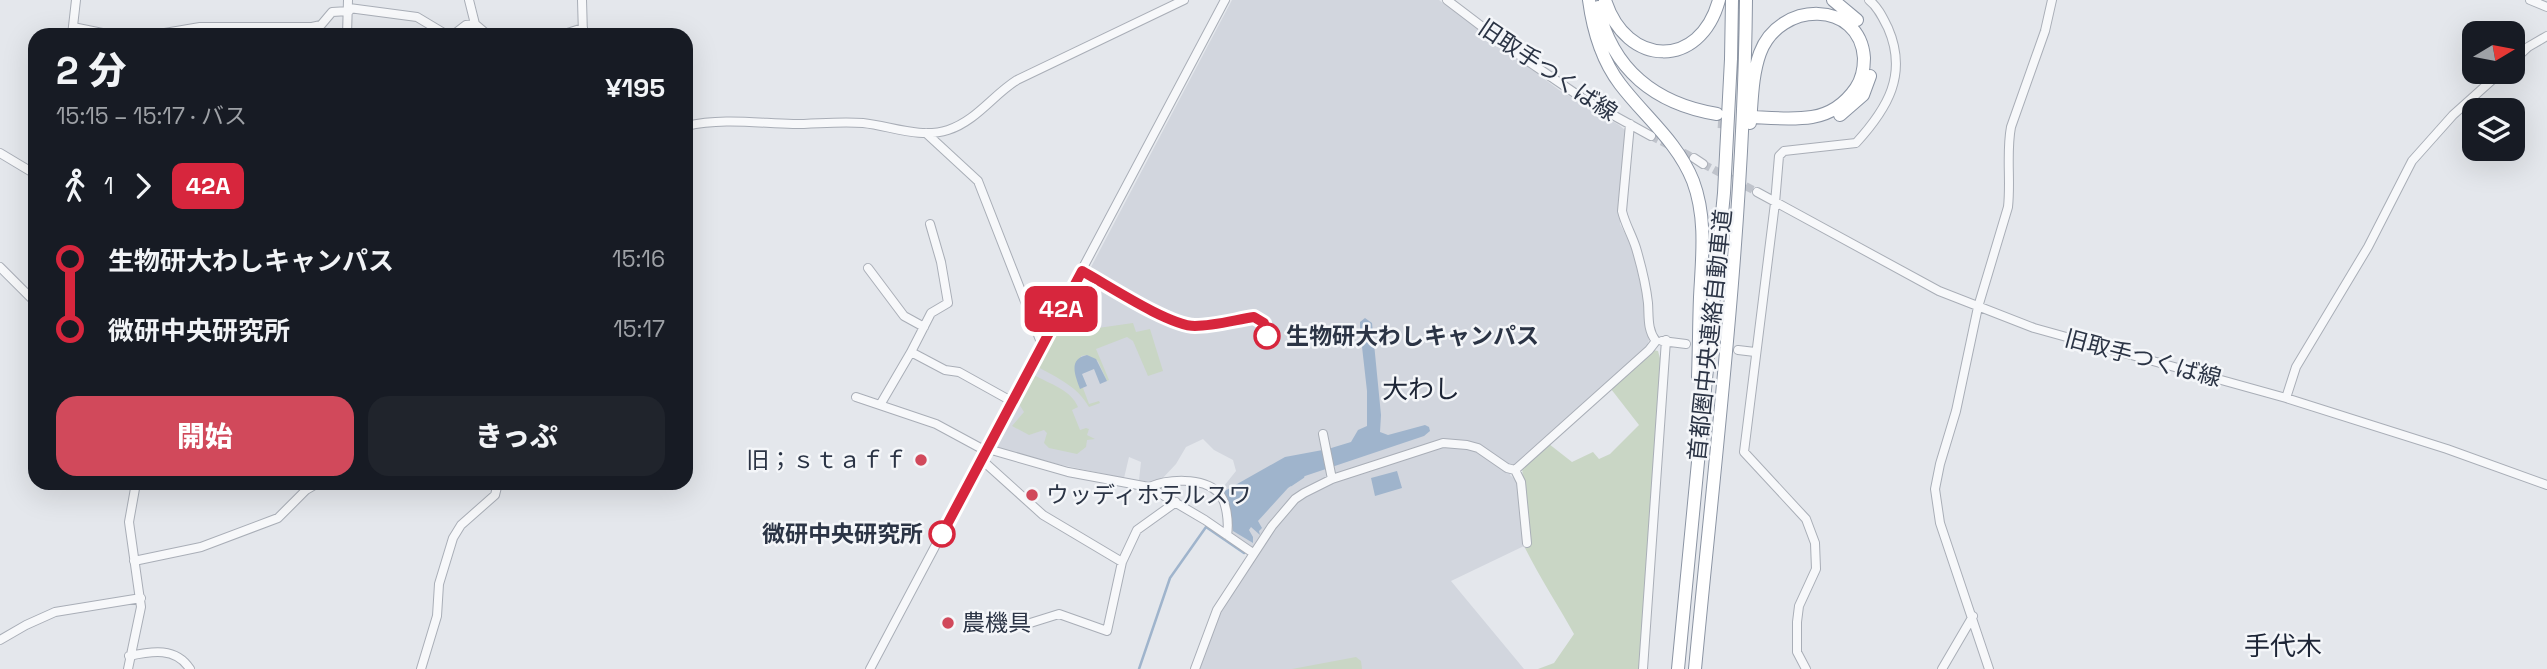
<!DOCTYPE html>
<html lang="ja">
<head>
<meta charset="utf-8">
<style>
	:root { --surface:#171b24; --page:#20242c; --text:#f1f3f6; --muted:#9ea1a6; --accent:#d1495b }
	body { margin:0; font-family:"Space Grotesk","Noto Sans JP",sans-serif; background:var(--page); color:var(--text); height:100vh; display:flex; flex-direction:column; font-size:26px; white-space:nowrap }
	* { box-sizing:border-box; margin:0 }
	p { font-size:23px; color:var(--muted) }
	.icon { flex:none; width:38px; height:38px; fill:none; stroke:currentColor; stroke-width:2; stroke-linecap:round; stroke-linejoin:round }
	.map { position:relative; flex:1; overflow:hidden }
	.sheet { position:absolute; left:28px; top:28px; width:665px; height:462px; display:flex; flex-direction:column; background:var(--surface); border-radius:21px; box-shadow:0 7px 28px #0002 }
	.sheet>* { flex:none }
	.badge { padding:0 14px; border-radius:10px; font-size:24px; line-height:46px }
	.needle { width:46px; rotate:80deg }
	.tools { position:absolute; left:2462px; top:21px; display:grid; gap:14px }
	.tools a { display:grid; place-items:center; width:63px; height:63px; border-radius:14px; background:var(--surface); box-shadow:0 7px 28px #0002; font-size:35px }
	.map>.badge { position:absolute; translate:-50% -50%; box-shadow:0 0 0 4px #fff }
	.legs { display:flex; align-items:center; gap:10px; height:77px; padding:0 28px; font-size:23px }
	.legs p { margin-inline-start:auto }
	.head { display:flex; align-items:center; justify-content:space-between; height:119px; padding:0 28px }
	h1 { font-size:38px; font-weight:800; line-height:52px }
	.primary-button { display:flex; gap:14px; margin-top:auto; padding:14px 28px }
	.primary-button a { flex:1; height:80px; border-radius:21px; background:var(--accent); color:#fff; font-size:28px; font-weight:800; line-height:80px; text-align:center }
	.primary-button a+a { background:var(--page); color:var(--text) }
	ul { padding:0 28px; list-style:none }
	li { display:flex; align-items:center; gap:24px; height:70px; font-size:26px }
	li i { display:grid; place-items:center; width:10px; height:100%; margin:0 9px; background:currentColor }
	li i::after { content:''; width:18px; height:18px; margin:-9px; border:5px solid; border-radius:50%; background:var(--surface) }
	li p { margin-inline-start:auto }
	li:first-child i { background:linear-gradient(#0000 50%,currentColor 0) }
	li:last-child i { background:linear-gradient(currentColor 50%,#0000 0) }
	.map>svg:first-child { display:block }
	.built { fill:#d2d6de }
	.green { fill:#c9d6c5 }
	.water { fill:#9fb4cc }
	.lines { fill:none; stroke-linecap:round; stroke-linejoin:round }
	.stream { stroke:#9fb4cc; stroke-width:2.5 }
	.minor-tunnel { stroke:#bfc3cb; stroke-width:8; stroke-dasharray:8 4; stroke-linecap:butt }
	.highway-tunnel { stroke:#bfc3cb; stroke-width:12; stroke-dasharray:12 6; stroke-linecap:butt }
	.minor-casing { stroke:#a9aeb7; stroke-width:10 }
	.highway-casing { stroke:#8b94a3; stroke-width:14 }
	.minor { stroke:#f7f8fa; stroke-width:8 }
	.highway { stroke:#fff; stroke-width:12 }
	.line-1-casing { stroke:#fff; stroke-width:16 }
	.line-1 { stroke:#d7263d; stroke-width:10 }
	.stop-1-dot { fill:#fff; stroke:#d7263d; stroke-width:3.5 }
	.poi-dot { fill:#d1495b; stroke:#f4f6f9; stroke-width:2.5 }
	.labels { text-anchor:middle; stroke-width:5; stroke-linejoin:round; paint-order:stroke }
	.street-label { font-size:23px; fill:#2b3445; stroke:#f4f6f9 }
	.stop-label { font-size:23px; font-weight:bold; fill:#2b3445; stroke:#f4f6f9; text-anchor:start }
	.poi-label { font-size:23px; fill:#2b3445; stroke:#f4f6f9; text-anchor:start }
	.quarter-label { font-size:26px; fill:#1d2536; stroke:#f4f6f9 }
</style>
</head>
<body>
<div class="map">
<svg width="2547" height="669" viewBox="0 0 2547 669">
	<rect width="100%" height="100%" fill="#e4e7ec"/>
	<!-- built -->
	<path class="built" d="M1232,0H1439L1559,90L1619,125L1626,131L1620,224L1631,245L1645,303L1649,340L1646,349L1516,464L1510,475L1517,481L1524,546L1451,581L1524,669H1199L1220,613L1259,551L1231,533L1220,491L1236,471L1233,460L1214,450L1203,439L1186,447L1176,464L1160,481L1149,482L1139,480L1141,462L1129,457L1124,478L1057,464L996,447Z"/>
	<!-- green -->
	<path class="green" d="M1133,323L1136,332L1150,329L1163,371L1148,376L1133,341L1127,337L1096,349L1109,380L1107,381L1098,361L1087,355L1081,356V388H1083L1089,404L1099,401L1100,403L1089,407C1077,386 1059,379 1038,367L1056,334Z
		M1653,350L1658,351L1661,362L1640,669H1538L1554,663L1574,634C1558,605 1540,578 1525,548L1529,547L1522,467L1549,444L1572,462L1593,452L1599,459L1610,454L1639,425L1611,389Z
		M1034,375C1050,384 1071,390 1078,407L1072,410L1080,430L1086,428L1089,429L1087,435L1095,439L1087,440L1086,447L1077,454L1049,448L1044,443L1047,433L1044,430L1029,435L1012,426L1024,412L1019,404Z
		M1356,657L1361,661L1362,669H1292Z"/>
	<!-- water -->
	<path class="water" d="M1365,318L1372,323L1381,415L1380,432L1388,435L1425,425L1429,427L1430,431L1424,436L1305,476L1288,488L1258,521L1262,528L1259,531L1260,535L1251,527L1249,530L1253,537V543L1233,531L1227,497L1223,492L1285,457L1328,449L1351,442L1358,430L1367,426V391L1360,329V322Z
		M1087,355L1096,359L1107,381L1100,384L1094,369L1082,374L1087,386L1080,389C1075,375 1068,359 1087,355Z
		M1397,471L1402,488L1375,496L1371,478Z"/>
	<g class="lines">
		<!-- stream -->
		<path class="stream" d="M1291,485L1303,477
			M1139,669L1170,578L1206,527L1244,553"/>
		<!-- minor-tunnel -->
		<path class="minor-tunnel" d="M1651,136L1694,158
			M1703,164L1757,192"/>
		<!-- highway-tunnel -->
		<path class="highway-tunnel" d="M1718,122L1752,124"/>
		<defs>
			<path id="minor" d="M469,0L475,24
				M582,0L583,35
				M1447,0L1522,57L1582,98L1651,136
				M2530,0L2547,7
				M349,8L417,17L447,35
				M73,27L112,35
				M72,35L76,0
				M153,35L200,27H312L321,25L332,12L349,11
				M347,35L348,0
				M453,35L466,25L475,24L488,35
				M561,35L583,28
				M2513,61L2528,47L2547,36
				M1630,124L1622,211C1625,224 1632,235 1636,248C1641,265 1646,285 1648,303C1649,316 1647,330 1656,341
				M686,126C722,118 756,123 793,124C816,124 840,121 863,123C891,126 920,139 948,130C976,121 993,95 1017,80L1184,0
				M926,133L978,181L1042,345
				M0,153L35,174
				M1694,158L1703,164
				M1757,192L1939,291L2034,328L2286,398L2447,449L2547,485
				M0,267L35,302
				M868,268L904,316L924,327
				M1662,341L1686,344
				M1738,350L1755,352
				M911,352L931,313L948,303L941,262L930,224
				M856,397L936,424L986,451
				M2286,398L2296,367L2368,247L2412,161L2453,115L2501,72
				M880,405L911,352L945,370L959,372L1013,402
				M1323,434L1332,479
				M988,449L1068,472L1149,487L1205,520L1253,553
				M982,460L1043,515L1122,562
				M1515,470L1521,482L1527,543
				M1149,487C1168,479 1202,477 1218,492C1227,501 1229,523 1227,535
				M134,561L201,547L278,518L306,490L318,483
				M1027,624L1059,614L1107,631L1122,562L1137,530L1176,502
				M0,640L26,625L55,612L141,598
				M129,656C152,651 176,647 190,669
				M128,669L141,607L129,522L136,483
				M421,669L437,616L439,584L453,538L461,525L495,495L498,483
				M870,669L1225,0
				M1195,669L1217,610L1272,526L1295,499L1304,493L1332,479L1443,443L1467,445L1478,448L1507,468L1515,470L1649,350L1656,341
				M1643,669L1666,340
				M1806,669L1797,652V622L1799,606L1816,569L1815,543L1806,519L1744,452L1775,203L1779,156L1784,151L1856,143C1888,108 1908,74 1888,28C1883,18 1878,7 1869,0
				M1942,669L1973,616
				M1989,669L1940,523L1935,489L1940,464L1956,411L1978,307L2008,207C2011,180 2006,153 2011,127L2045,31L2052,0"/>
			<path id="highway" d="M1589,0C1593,30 1601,59 1620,84C1645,117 1677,141 1693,181C1707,218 1702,258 1700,297C1699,323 1699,350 1698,377
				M1605,0C1626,67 1700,70 1719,0
				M1833,0L1857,20
				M1598,7C1612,70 1656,104 1717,114
				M1840,115L1863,95L1870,76
				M1750,123C1752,100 1752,75 1760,53C1780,0 1860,0 1864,58C1864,69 1862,79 1856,88C1845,104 1831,114 1812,117C1793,120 1772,118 1753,117
				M1678,669L1724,193L1731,59L1732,0
				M1695,669C1716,447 1744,223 1746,0"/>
		</defs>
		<!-- minor casing -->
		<use href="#minor" class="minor-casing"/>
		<!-- highway casing -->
		<use href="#highway" class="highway-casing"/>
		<!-- minor -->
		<use href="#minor" class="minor"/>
		<!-- highway -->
		<use href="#highway" class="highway"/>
	</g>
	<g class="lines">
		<defs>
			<path id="line-1" d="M942,534L1082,271C1106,284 1169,326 1195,326C1214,326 1235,320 1254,317L1264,323L1267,336"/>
		</defs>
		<!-- line-1 casing -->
		<use href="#line-1" class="line-1-casing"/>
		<!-- line-1 -->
		<use href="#line-1" class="line-1"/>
	</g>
	<!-- markers -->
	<g class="stop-1-dot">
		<circle cx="1267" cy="336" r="12"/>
		<circle cx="942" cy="534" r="12"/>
	</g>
	<g class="poi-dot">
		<circle cx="921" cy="460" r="7"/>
		<circle cx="1032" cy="495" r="7"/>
		<circle cx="948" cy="623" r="7"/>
	</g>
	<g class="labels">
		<!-- street labels -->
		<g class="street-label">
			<text transform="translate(1548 70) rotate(34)" y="8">旧取手つくば線</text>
			<text transform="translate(1710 335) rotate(-84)" y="8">首都圏中央連絡自動車道</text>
			<text transform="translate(2143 358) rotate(15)" y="8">旧取手つくば線</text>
		</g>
		<!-- stop labels -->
		<g class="stop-label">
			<text x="1286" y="344">生物研大わしキャンパス</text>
			<text x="923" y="542" text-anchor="end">微研中央研究所</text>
		</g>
		<!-- poi labels -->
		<g class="poi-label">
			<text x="907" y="468" text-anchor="end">旧；ｓｔａｆｆ</text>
			<text x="1046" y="503">ウッディホテルスワ</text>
			<text x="962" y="631">農機具</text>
		</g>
		<!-- quarter labels -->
		<g class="quarter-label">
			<text x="1421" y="398">大わし</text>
			<text x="2283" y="655">手代木</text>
		</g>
	</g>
</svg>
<div class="tools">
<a><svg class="needle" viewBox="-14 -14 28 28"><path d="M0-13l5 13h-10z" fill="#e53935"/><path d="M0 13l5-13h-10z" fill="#9ea1a6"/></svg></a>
<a><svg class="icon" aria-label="layers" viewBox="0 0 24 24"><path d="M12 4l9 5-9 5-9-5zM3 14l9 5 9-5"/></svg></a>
</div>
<b class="badge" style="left:1061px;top:309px;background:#d7263d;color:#fff">42A</b>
<section class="sheet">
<div class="head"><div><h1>2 分</h1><p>15:15 – 15:17 · バス</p></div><b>¥195</b></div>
<div class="legs"><svg class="icon" aria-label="walk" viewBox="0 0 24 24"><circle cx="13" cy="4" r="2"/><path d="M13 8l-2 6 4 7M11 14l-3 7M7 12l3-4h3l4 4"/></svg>1<svg class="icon" aria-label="forward" viewBox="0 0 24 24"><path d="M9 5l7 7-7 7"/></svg><b class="badge" style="background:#d7263d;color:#fff">42A</b></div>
<ul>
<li><i style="color:#d7263d"></i><b>生物研大わしキャンパス</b><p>15:16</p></li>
<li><i style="color:#d7263d"></i><b>微研中央研究所</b><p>15:17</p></li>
</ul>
<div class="primary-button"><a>開始</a><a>きっぷ</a></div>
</section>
</div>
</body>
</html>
